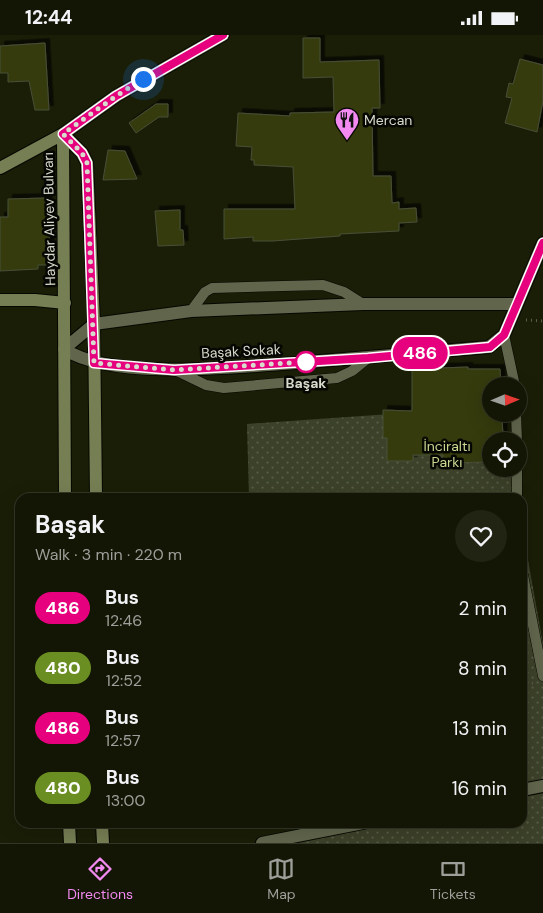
<!DOCTYPE html>
<html lang="en">
<head>
<meta charset="utf-8">
<style>
	:root { --surface:#141605; --page:#212313; --text:#f1f3f6; --muted:#9d9f9a; --line:#333527; --accent:#f38af2 }
	body { margin:0; font-family:"DM Sans",sans-serif; background:var(--page); color:var(--text); height:100vh; display:flex; flex-direction:column; font-size:19px; white-space:nowrap }
	* { box-sizing:border-box; margin:0 }
	p { font-size:16px; color:var(--muted) }
	.icon { flex:none; width:28px; height:28px; fill:none; stroke:currentColor; stroke-width:2; stroke-linecap:round; stroke-linejoin:round }
	.map { position:relative; flex:1; overflow:hidden }
	.drawer { position:absolute; left:15px; top:458px; width:512px; height:335px; display:flex; flex-direction:column; background:var(--surface); border-radius:15px; box-shadow:0 5px 20px #0002,0 0 0 1px var(--line) }
	.drawer>* { flex:none }
	.badge { padding:0 10px; border-radius:16px; font-size:18px; line-height:32px }
	.needle { width:32px; rotate:88deg }
	.fabs { position:absolute; left:482px; top:342px; display:grid; gap:10px }
	.fabs a { display:grid; place-items:center; width:45px; height:45px; border-radius:50%; background:var(--surface); box-shadow:0 5px 20px #0002,0 0 0 1px var(--line); font-size:25px }
	.you { position:absolute; width:25px; height:25px; margin:-12px; border:4px solid #fff; border-radius:50%; background:#1a73e8; box-shadow:0 0 0 8px #1a73e833 }
	.map>.badge { position:absolute; translate:-50% -50%; box-shadow:0 0 0 2px #fff }
	.round { display:grid; place-items:center; flex:none; width:52px; height:52px; border-radius:26px; background:var(--page) }
	.head { display:flex; align-items:center; justify-content:space-between; height:85px; padding:0 20px }
	h1 { font-size:24px; font-weight:700; line-height:38px }
	ul { padding:0; list-style:none }
	li { display:flex; align-items:center; gap:15px; height:60px; padding:0 20px }
	li div { flex:1 }
	li b { display:block; font-size:19px }
	li em { font-style:normal }
	li .badge { min-width:55px; font-weight:700; text-align:center }
	.status { display:flex; justify-content:space-between; align-items:center; height:35px; padding:0 25px; background:var(--surface); direction:ltr }
	.status svg { height:14px; fill:currentColor }
	.menu { display:flex; justify-content:space-around; align-items:center; height:70px; border-top:1px solid var(--line); background:var(--surface); font-size:14px; color:var(--muted) }
	.menu a { display:grid; justify-items:center; gap:2px }
	.menu .current { color:var(--accent) }
	.map>svg:first-child { display:block }
	.grass { fill:url(#grass-dots) }
	.building { fill:#343b11; stroke:#494e36; filter:url(#shadow) }
	.lines { fill:none; stroke-linecap:round; stroke-linejoin:round }
	.service-casing { stroke:#060800; stroke-width:11 }
	.minor-casing { stroke:#060800; stroke-width:14 }
	.tertiary-casing { stroke:#060800; stroke-width:14 }
	.secondary-casing { stroke:#060800; stroke-width:14 }
	.path { stroke:#5c5f4b; stroke-width:3; stroke-dasharray:1 4; stroke-linecap:butt }
	.service { stroke:#60654c; stroke-width:10 }
	.minor { stroke:#60654c; stroke-width:12 }
	.tertiary { stroke:#60654c; stroke-width:12 }
	.secondary { stroke:#767e54; stroke-width:12 }
	.line-casing { stroke:#fff; stroke-width:11 }
	.line { stroke:#e6007e; stroke-width:8 }
	.walk { stroke:#d7dacc; stroke-width:5; stroke-dasharray:0 9 }
	.stop-dot { fill:#fff; stroke:#e6007e; stroke-width:2.5 }
	.labels { text-anchor:middle; stroke-width:5; stroke-linejoin:round; paint-order:stroke }
	.poi-label { font-size:14px; fill:#d7dacc; stroke:#060702; text-anchor:start }
	.street-label { font-size:14px; fill:#d7dacc; stroke:#060702 }
	.stop-label { font-size:14px; font-weight:bold; fill:#d7dacc; stroke:#060702 }
	.park-label { font-size:14px; fill:#c9d791; stroke:#060702 }
</style>
</head>
<body>
<div class="status"><b>12:44</b><svg viewBox="0 0 49 12"><path d="M0 12V9h3v3zM5 12V6h3v6zM10 12V3h3v9zM15 12V0h3v12zM26 1h20v11H26zM47 4h2v5h-2z"/></svg></div>
<div class="map">
<svg width="543" height="808" viewBox="0 0 543 808">
	<defs>
		<pattern id="grass-dots" width="8" height="8" patternUnits="userSpaceOnUse" patternTransform="scale(1.25)"><rect width="8" height="8" fill="#3c4129"/><path d="M2 2h.1M6 6h.1" fill="none" stroke="#575c47" stroke-width="1.8" stroke-linecap="round"/></pattern>
		<filter id="shadow"><feDropShadow dx="4.5" dy="-4.5" stdDeviation="0" flood-color="#0009"/></filter>
	</defs>
	<rect width="100%" height="100%" fill="#1a1e07"/>
	<!-- grass -->
	<path class="grass" d="M491,372V379H501L506,406H491V434H511L516,462H249L247,389Z
		M523,497L543,609V808H290L305,788H522Z"/>
	<!-- building -->
	<path class="building" d="M303,3H320V27L379,25L380,73H372L373,141H391L392,168L399,167V174L416,173L417,187L399,188V196L340,199V201L273,206H253V202L224,204V174H295L293,132L254,130V125H251L252,112L236,111L238,78L290,81V78L334,77L333,42L303,43Z
		M45,8L49,75H35L29,46L8,47V38H0V11Z
		M520,24L543,30V66L537,97L505,88L512,63L506,62L509,48L513,49Z
		M156,69H168V82H159L136,98L129,88Z
		M108,115L125,116L137,144L103,145Z
		M47,163L51,230H38V234L0,236V182H8V164Z
		M180,175V195H183L184,210L158,211L155,176Z
		M468,332V334H500L501,351H491V379H502L503,406H491V427L443,428V420H413V426H387V403H383V375L412,376V334Z"/>
	<g class="lines">
		<defs>
			<path id="service" d="M191,276L205,257L212,253L323,250L344,257L363,269
				M504,300L515,351
				M175,335L206,350L224,353L337,343L352,336L368,323
				M516,379L517,406
				M517,462V434
				M522,535L543,641"/>
			<path id="minor" d="M522,755L543,751
				M262,808L363,788"/>
			<path id="tertiary" d="M63,99L116,61L223,0
				M517,269H363L191,276L94,289L64,314C112,346 238,332 296,328C361,323 425,317 489,312L504,300L543,208"/>
			<path id="secondary" d="M63,99L82,118L87,128L94,289L96,462
				M63,99L65,462
				M0,133L63,99
				M0,265H35L65,268
				M69,788L70,808
				M102,788L103,808"/>
		</defs>
		<!-- service casing -->
		<use href="#service" class="service-casing"/>
		<!-- minor casing -->
		<use href="#minor" class="minor-casing"/>
		<!-- tertiary casing -->
		<use href="#tertiary" class="tertiary-casing"/>
		<!-- secondary casing -->
		<use href="#secondary" class="secondary-casing"/>
		<!-- path -->
		<path class="path" d="M526,285L543,286
			M522,650L534,648"/>
		<!-- service -->
		<use href="#service" class="service"/>
		<!-- minor -->
		<use href="#minor" class="minor"/>
		<!-- tertiary -->
		<use href="#tertiary" class="tertiary"/>
		<!-- secondary -->
		<use href="#secondary" class="secondary"/>
	</g>
	<g class="lines">
		<defs>
			<path id="line" d="M223,0L116,61L63,99L82,118L87,128L94,328L174,335L368,323L490,312L504,300L543,208"/>
		</defs>
		<!-- line casing -->
		<use href="#line" class="line-casing"/>
		<!-- line -->
		<use href="#line" class="line"/>
		<!-- walk -->
		<path class="walk" d="M143,44L116,61L63,99L82,118L87,128L94,328L174,335L306,327"/>
	</g>
	<!-- icons -->
	<defs>
		<symbol id="restaurant-pin" viewBox="-11 -11 22 30"><path d="M0 17L-7.5 6A9.5 9.5 0 1 1 7.5 6Z" fill="#f38af2" stroke="#060702"/><path d="M-5-6h1v4h1v-4h1v4h1v-4h1v5L-1.5 .5V6h-2V.5L-5-1ZM5-6V6H3V1.5H1.5Q1.5-4 5-6Z" fill="#111"/></symbol>
	</defs>
	<g fill-rule="evenodd">
		<use href="#restaurant-pin" x="333" y="71" width="28" height="38"/>
	</g>
	<!-- markers -->
	<circle class="stop-dot" cx="306" cy="327" r="10"/>
	<g class="labels">
		<!-- poi labels -->
		<g class="poi-label">
			<text x="364" y="90">Mercan</text>
		</g>
		<!-- street labels -->
		<g class="street-label">
			<text transform="translate(49 184) rotate(-91)" y="5">Haydar Aliyev Bulvarı</text>
			<text transform="translate(241 316) rotate(-3)" y="5">Başak Sokak</text>
		</g>
		<!-- stop labels -->
		<g class="stop-label">
			<text x="306" y="353">Başak</text>
		</g>
		<!-- park labels -->
		<g class="park-label">
			<text x="447" y="416">İnciraltı<tspan x="447" dy="16">Parkı</tspan></text>
		</g>
	</g>
</svg>
<div class="fabs">
<a><svg class="needle" viewBox="-14 -14 28 28"><path d="M0-13l5 13h-10z" fill="#e53935"/><path d="M0 13l5-13h-10z" fill="#9d9f9a"/></svg></a>
<a><svg class="icon" aria-label="locate" viewBox="0 0 24 24"><circle cx="12" cy="12" r="6"/><path d="M12 2v4M12 18v4M2 12h4M18 12h4"/></svg></a>
</div>
<div class="you" style="left:143px;top:44px"></div>
<b class="badge" style="left:420px;top:318px;background:#e6007e;color:#fff">486</b>
<section class="drawer">
<div class="head"><div><h1>Başak</h1><p>Walk · 3 min · 220 m</p></div><a class="round"><svg class="icon" aria-label="heart" viewBox="0 0 24 24"><path d="M12 20l-8-8c-3-5 5-10 8-4 3-6 11-1 8 4z"/></svg></a></div>
<ul>
<li><span class="badge" style="background:#e6007e;color:#fff">486</span><div><b>Bus</b><p>12:46</p></div><em>2 min</em></li>
<li><span class="badge" style="background:#6b8e23;color:#fff">480</span><div><b>Bus</b><p>12:52</p></div><em>8 min</em></li>
<li><span class="badge" style="background:#e6007e;color:#fff">486</span><div><b>Bus</b><p>12:57</p></div><em>13 min</em></li>
<li><span class="badge" style="background:#6b8e23;color:#fff">480</span><div><b>Bus</b><p>13:00</p></div><em>16 min</em></li>
</ul>
</section>
</div>
<nav class="menu">
<a class="current"><svg class="icon" aria-label="directions" viewBox="0 0 24 24"><path d="M12 3l9 9-9 9-9-9zM9 14v-3h6M13 9l2 2-2 2"/></svg>Directions</a>
<a><svg class="icon" aria-label="map" viewBox="0 0 24 24"><path d="M3 6l6-2 6 2 6-2v14l-6 2-6-2-6 2zM9 4v14M15 6v14"/></svg>Map</a>
<a><svg class="icon" aria-label="tickets" viewBox="0 0 24 24"><path d="M3 7h18v10H3zM15 7v10"/></svg>Tickets</a>
</nav>
</body>
</html>
